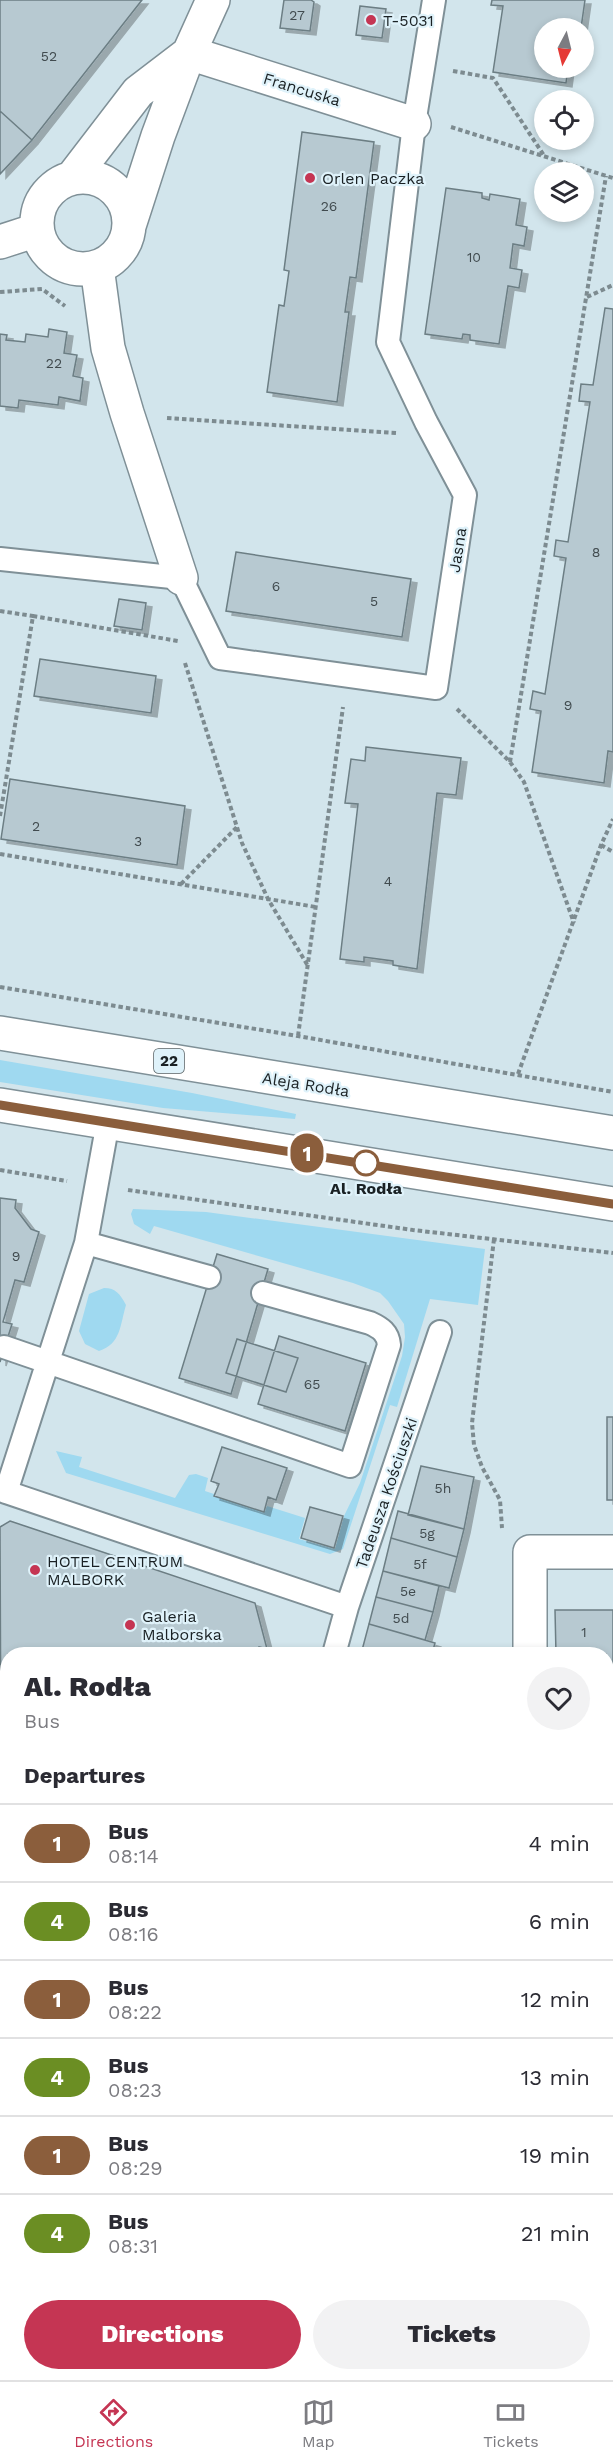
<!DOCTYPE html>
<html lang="en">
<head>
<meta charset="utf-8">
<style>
	:root { --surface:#fff; --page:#f2f2f3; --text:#2b2b33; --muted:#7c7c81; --line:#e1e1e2; --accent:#c53553 }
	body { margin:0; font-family:"Work Sans",sans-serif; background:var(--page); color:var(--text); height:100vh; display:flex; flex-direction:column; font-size:22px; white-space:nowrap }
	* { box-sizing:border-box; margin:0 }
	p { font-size:20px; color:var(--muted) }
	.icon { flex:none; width:33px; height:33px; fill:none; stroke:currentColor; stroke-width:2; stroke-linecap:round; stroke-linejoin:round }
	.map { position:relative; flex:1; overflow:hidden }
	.sheet { position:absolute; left:0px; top:1647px; width:614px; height:734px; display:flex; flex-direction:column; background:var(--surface); border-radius:24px 24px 0 0; box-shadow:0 3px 9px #0003 }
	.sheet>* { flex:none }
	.badge { padding:0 12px; border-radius:20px; font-size:21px; line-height:39px }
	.needle { width:39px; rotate:187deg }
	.controls { position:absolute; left:534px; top:18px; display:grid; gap:12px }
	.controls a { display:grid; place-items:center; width:60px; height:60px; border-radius:50%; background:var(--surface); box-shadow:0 3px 9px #0003; font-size:30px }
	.map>.badge { position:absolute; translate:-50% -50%; box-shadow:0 0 0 3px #fff }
	h2 { padding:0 24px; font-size:22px; line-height:54px }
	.round { display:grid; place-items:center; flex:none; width:63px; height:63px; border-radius:32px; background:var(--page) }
	.headline { display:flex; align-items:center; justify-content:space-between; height:102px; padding:0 24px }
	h1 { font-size:28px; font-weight:800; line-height:45px }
	.primary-button { display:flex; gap:12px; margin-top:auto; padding:12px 24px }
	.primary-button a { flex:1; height:69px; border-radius:36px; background:var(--accent); color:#fff; font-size:24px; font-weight:800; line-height:69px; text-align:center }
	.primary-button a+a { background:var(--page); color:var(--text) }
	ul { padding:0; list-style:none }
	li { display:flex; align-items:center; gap:18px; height:78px; padding:0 24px; border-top:2px solid var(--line) }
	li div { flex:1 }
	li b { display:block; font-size:22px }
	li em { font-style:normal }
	li .badge { min-width:66px; font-weight:700; text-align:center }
	.tab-bar { display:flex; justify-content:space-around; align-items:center; height:84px; border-top:2px solid var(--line); background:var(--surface); font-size:16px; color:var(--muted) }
	.tab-bar a { display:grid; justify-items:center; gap:3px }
	.tab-bar .selected { color:var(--accent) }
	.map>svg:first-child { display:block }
	.green { fill:#9fd9f0 }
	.building { fill:#b7c9d1; stroke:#6c7e84; stroke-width:1.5; filter:url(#shadow) }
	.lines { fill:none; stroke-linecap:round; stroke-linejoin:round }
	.lane-casing { stroke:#7f9097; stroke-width:26 }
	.street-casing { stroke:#7f9097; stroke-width:36 }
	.primary-casing { stroke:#7f9097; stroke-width:36 }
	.path { stroke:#7d8b90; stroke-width:4; stroke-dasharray:4.5 3; stroke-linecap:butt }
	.lane { stroke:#fff; stroke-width:22 }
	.street { stroke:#fff; stroke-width:33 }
	.primary { stroke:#fff; stroke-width:33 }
	.line-casing { stroke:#fff; stroke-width:14 }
	.line { stroke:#8b5e3c; stroke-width:9 }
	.poi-dot { fill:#c53553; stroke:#dff2fa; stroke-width:2 }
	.stop-dot { fill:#fff; stroke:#8b5e3c; stroke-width:3 }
	.labels { text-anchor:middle; stroke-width:4.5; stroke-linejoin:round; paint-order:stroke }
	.number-label { font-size:14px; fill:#414b4f }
	.shield { fill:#dff2fa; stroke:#556064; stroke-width:1.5 }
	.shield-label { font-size:15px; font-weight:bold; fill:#1a2124 }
	.poi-label { font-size:16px; fill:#1a2124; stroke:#dff2fa; text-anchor:start }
	.street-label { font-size:16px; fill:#1a2124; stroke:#dff2fa }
	.stop-label { font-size:16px; font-weight:bold; fill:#1a2124; stroke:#dff2fa }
</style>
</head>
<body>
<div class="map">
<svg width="613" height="2380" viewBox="0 0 613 2380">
	<defs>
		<filter id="shadow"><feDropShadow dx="6" dy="4" stdDeviation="0" flood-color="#0004"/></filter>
	</defs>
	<rect width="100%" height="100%" fill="#d2e5ec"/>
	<!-- green -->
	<path class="green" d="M0,1060L192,1093L296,1114L295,1119L163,1108L0,1082Z
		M133,1209L206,1212L485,1249L478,1305L430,1299L397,1407L390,1405L343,1549L330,1554L66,1473L56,1451L82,1457L79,1467L175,1498L189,1475L196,1474L208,1478L205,1491L265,1511L267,1506L305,1518L299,1539L335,1549L344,1516L360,1483L402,1356L405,1337L404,1324L388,1301L380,1293L353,1283L154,1226L150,1234L134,1224L131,1214Z
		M104,1288C116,1288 120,1294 126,1305C120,1325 121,1344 99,1351L85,1344L79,1331L89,1294Z"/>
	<!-- building -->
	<path class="building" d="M0,0H142L32,140L0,111Z
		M284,0H311L314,2L310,31L280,28Z
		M492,0H585L581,28H544V68H568L566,83L493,72L503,6L491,5Z
		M360,6L386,9L382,38L356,35Z
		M0,111L32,140L0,174Z
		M302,132L374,142L356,278L350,277L345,312H349L337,402L267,392L279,305L284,306L289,271L284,270Z
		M446,188L482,193V198L489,200L490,194L520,199L516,225L527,227L524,246L513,244L510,268L522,270L519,288L508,286L499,344L470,340V335L463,334L462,339L425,334Z
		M605,308L613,309V752L608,751L604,783L532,772L541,711L530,709L533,691L545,694L566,558L554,556L556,540L568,542L590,402L579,401L581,384L593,385Z
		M49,329L67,332L64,353L77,355L73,376L83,378L80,401L59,397L58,405L19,400L18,408L0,406V334L7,335L6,340L25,342L26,334L48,337Z
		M236,552L411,579L402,637L226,611Z
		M119,599L146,603L142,630L114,626Z
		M40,659L156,676L151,713L34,696Z
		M366,747L461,758L456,795L437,793L417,969L393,965V961L364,957V962L340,959L358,804L345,803L351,759L365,761Z
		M10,779L185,806L177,865L1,839Z
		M0,1198L16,1200L15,1208L31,1229L39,1232L24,1282L15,1280L3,1322L12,1324L0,1362Z
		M217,1254L268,1269L231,1394L179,1378Z
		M279,1336L366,1363L345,1431L258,1404Z
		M237,1339L298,1358L286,1392L226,1373Z
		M607,1417H613V1500H607Z
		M222,1447L287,1468L276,1500L268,1497L264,1512L214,1496L219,1484L211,1481Z
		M421,1466L474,1477L464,1529L408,1515Z
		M310,1507L343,1516L334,1548L301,1538Z
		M398,1511L464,1529L457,1557L391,1538Z
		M10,1521L255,1603L267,1649L259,1647L256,1654H172L161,1650L159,1654H8V1753L1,1768L0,1527Z
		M391,1538L457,1557L449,1588L383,1571Z
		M383,1571L439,1586L433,1612L376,1597Z
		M376,1597L433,1612L425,1640L369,1624Z
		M555,1610H613V1681L606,1680V1654H556Z
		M369,1624L435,1643L432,1654H361Z
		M8,1753V1771L1,1768Z
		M606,1775H613V1898H606Z
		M606,2246L613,2253V2380H601L594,2373H606Z
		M131,2373H208L202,2380H125Z"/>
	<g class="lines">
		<defs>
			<path id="lane" d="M0,559L181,578L220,658L436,688L465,495L426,422L388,342L414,124L434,0
				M86,1243L209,1277
				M4,1347L350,1466L389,1345C388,1333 381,1328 370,1323L263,1293
				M0,1490L347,1607
				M6,1492L86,1243L108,1122
				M334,1654L347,1607L440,1332
				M325,2373L333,2380
				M455,2373L456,2380
				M572,2373L580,2380
				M263,2380L269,2373"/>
			<path id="street" d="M213,0L189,53L414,124
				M37 223a46 46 0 1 1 92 0a46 46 0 1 1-92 0Z
				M72,178L138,92L189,53L158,136L129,226
				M0,242L37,230
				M97,267L108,348L127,413L181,578
				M530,1654V1552H613
				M0,1817L8,1820
				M0,1911L8,1894
				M606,2194L613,2200"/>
			<path id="primary" d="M0,1033L613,1133
				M0,1105L613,1204"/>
		</defs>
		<!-- lane casing -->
		<use href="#lane" class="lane-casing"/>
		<!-- street casing -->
		<use href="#street" class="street-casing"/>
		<!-- primary casing -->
		<use href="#primary" class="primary-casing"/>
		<!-- path -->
		<path class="path" d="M453,71L493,78L545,157
			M451,127L613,178
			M0,292L42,289L65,306
			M587,297L613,285
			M167,418L396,433
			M0,611L33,616
			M185,663L242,843L268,899L308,966
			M457,709L510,762L524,782L574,923
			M510,762L606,176
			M0,816L33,616L178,641
			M601,845L613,852
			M0,854L316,907
			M181,884L237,827
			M0,987L298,1036L613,1092
			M298,1036L343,707
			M518,1074L601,845L613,819
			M0,1170L67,1181
			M128,1190L413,1230L613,1253
			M494,1239L472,1423L474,1445L482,1467L500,1500L502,1528
			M606,1922H613
			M606,2007L613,2006"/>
		<!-- lane -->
		<use href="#lane" class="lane"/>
		<!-- street -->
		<use href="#street" class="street"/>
		<!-- primary -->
		<use href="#primary" class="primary"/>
	</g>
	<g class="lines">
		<defs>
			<path id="line" d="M0,1105L613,1204"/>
		</defs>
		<!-- line casing -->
		<use href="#line" class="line-casing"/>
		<!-- line -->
		<use href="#line" class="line"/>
	</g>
	<!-- markers -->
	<g class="poi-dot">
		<circle cx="371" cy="20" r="6"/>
		<circle cx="310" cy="178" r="6"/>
		<circle cx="35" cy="1570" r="6"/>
		<circle cx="130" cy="1625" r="6"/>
	</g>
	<circle class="stop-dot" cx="366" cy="1163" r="12"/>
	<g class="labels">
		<!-- number labels -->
		<g class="number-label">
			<text x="297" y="20">27</text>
			<text x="49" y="61">52</text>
			<text x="329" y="211">26</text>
			<text x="474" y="262">10</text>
			<text x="54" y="368">22</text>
			<text x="596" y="557">8</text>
			<text x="276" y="591">6</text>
			<text x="374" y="606">5</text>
			<text x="568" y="710">9</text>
			<text x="36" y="831">2</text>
			<text x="138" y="846">3</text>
			<text x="388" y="886">4</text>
			<text x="16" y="1261">9</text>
			<text x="312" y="1389">65</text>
			<text x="443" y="1493">5h</text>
			<text x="427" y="1538">5g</text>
			<text x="420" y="1569">5f</text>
			<text x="408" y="1596">5e</text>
			<text x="401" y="1623">5d</text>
			<text x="584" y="1637">1</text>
		</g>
		<!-- shield labels -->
		<rect class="shield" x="154" y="1049" width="30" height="24" rx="4.5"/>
		<g class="shield-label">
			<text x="169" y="1066">22</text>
		</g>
		<!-- poi labels -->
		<g class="poi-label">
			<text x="383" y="26">T-5031</text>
			<text x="322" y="184">Orlen Paczka</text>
			<text x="47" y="1567">HOTEL CENTRUM<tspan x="47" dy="18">MALBORK</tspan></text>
			<text x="142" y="1622">Galeria<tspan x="142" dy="18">Malborska</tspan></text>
		</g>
		<!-- street labels -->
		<g class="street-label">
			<text transform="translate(302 89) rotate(17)" y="6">Francuska</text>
			<text transform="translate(457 550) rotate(-81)" y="6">Jasna</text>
			<text transform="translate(306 1084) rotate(9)" y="6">Aleja Rodła</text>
			<text transform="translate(386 1493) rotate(-71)" y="6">Tadeusza Kościuszki</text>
		</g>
		<!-- stop labels -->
		<g class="stop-label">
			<text x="366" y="1194">Al. Rodła</text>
		</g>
	</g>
</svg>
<div class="controls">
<a><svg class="needle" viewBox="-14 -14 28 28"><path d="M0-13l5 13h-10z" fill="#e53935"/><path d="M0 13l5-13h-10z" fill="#7c7c81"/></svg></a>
<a><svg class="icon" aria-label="locate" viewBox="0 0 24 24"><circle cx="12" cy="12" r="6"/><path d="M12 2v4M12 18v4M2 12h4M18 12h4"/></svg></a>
<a><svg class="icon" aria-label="layers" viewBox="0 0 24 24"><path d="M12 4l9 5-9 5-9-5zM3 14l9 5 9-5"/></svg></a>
</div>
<b class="badge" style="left:307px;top:1153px;background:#8b5e3c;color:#fff">1</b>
<section class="sheet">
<div class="headline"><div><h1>Al. Rodła</h1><p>Bus</p></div><a class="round"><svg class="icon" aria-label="heart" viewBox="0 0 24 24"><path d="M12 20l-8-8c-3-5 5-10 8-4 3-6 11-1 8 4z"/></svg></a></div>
<h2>Departures</h2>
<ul>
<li><span class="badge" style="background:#8b5e3c;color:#fff">1</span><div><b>Bus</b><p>08:14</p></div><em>4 min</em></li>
<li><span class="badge" style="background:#6b8e23;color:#fff">4</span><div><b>Bus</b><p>08:16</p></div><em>6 min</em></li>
<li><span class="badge" style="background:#8b5e3c;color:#fff">1</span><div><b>Bus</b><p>08:22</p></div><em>12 min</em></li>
<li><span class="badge" style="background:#6b8e23;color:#fff">4</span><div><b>Bus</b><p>08:23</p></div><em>13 min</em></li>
<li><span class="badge" style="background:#8b5e3c;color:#fff">1</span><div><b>Bus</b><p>08:29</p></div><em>19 min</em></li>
<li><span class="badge" style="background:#6b8e23;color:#fff">4</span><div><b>Bus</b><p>08:31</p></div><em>21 min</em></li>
</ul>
<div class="primary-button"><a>Directions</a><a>Tickets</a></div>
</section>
</div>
<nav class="tab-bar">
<a class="selected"><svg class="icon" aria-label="directions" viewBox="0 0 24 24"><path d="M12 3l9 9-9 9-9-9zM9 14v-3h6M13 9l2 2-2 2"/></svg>Directions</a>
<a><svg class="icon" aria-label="map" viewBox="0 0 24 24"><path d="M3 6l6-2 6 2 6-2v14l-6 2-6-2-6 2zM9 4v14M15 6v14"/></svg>Map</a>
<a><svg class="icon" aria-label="tickets" viewBox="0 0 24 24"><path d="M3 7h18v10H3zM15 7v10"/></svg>Tickets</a>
</nav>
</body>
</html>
